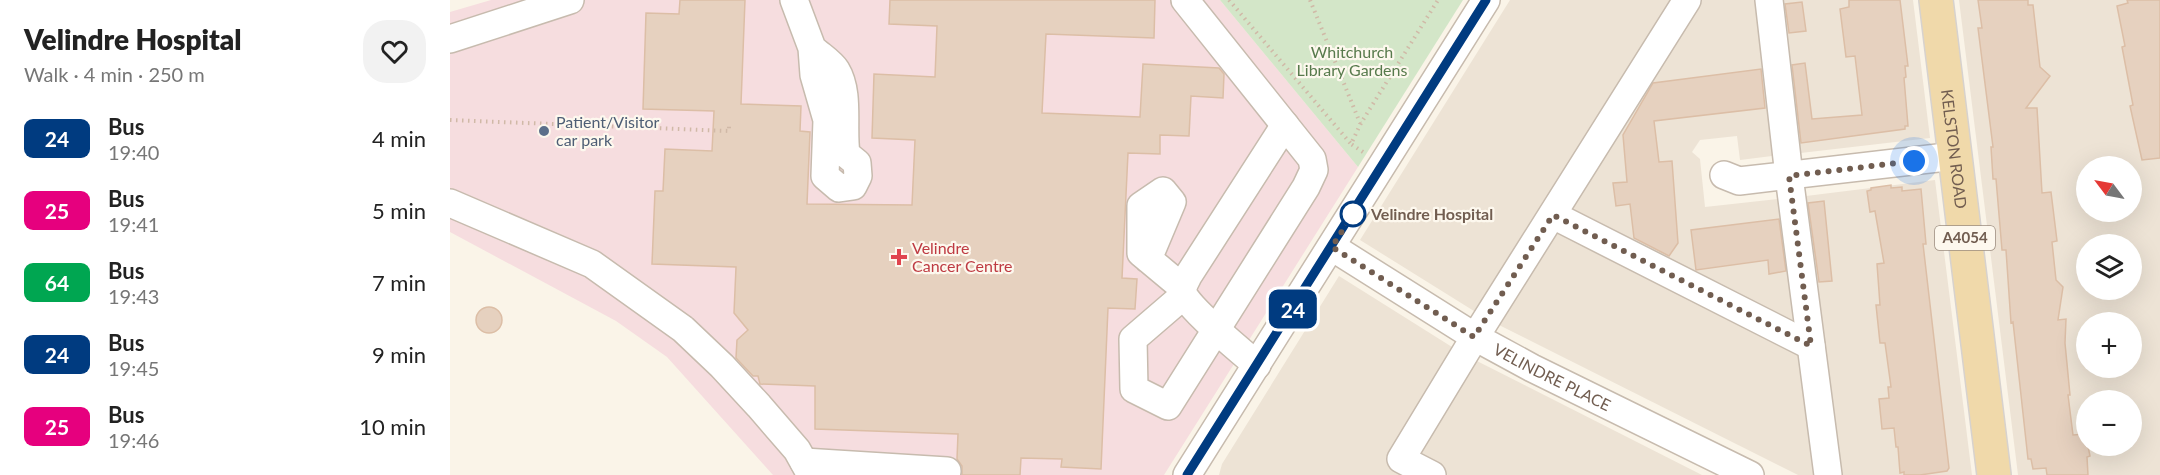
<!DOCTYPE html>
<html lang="en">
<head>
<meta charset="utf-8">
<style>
	:root { --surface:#fff; --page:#f2f2f2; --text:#222; --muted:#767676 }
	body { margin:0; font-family:Lato,sans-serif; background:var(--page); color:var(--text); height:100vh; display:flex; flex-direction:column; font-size:22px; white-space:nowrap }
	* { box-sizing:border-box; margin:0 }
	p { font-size:20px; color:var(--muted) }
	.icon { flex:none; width:33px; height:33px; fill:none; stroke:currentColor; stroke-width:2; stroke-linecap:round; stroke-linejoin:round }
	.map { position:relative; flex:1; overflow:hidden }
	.sheet { display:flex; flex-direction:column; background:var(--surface); width:450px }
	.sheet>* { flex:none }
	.badge { padding:0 12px; border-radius:9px; font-size:21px; line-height:39px }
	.needle { width:39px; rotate:302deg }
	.fabs { position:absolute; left:1626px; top:156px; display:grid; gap:12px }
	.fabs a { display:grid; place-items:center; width:66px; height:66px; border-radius:50%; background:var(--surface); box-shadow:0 6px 24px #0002; font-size:30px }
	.you { position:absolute; width:30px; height:30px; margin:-15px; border:4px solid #fff; border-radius:50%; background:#1a73e8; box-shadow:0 0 0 9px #1a73e833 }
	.map>.badge { position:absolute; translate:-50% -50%; box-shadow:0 0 0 3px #fff }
	.round { display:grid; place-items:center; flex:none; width:63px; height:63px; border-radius:24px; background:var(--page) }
	.head { display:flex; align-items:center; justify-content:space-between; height:102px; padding:0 24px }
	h1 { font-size:28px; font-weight:800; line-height:45px }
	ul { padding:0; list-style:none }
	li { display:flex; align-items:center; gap:18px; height:72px; padding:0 24px }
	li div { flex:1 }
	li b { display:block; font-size:22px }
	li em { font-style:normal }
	li .badge { min-width:66px; font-weight:700; text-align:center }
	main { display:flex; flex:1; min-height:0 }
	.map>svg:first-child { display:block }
	.residential { fill:#ede3d5; fill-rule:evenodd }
	.medical { fill:#f6dddf }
	.green { fill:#d3e6c8 }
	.building { fill:#e6d1bf; stroke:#dcbea6; stroke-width:1.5 }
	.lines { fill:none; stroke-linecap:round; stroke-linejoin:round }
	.minor-casing { stroke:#c7bbae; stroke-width:30 }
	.major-casing { stroke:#d7d2ce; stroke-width:36 }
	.path { stroke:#d0b9a7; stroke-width:4; stroke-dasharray:1.5 4.5; stroke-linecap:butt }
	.minor { stroke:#fff; stroke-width:27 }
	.major { stroke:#f0d9aa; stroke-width:33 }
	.line-casing { stroke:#fff; stroke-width:14 }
	.line { stroke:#003b80; stroke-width:9 }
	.walk { stroke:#715d50; stroke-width:6; stroke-dasharray:0 10.8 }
	.service-dot { fill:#5c6f8a; stroke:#fdf8ee; stroke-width:2 }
	.stop-dot { fill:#fff; stroke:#003b80; stroke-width:3 }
	.health-dot { fill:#e0444e; stroke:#fdf8ee; stroke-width:2 }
	.labels { text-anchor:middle; stroke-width:4.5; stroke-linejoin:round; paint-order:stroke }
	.shield { fill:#fdf8ee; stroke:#9b8c7f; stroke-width:1.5 }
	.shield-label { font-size:15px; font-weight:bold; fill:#715d50 }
	.park-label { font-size:16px; fill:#577a4c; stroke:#fdf8ee }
	.service-label { font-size:16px; fill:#4e5e75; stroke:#fdf8ee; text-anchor:start }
	.street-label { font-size:16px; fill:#715d50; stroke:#fdf8ee }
	.stop-label { font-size:16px; font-weight:bold; fill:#715d50; stroke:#fdf8ee; text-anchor:start }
	.health-label { font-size:16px; fill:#be3a42; stroke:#fdf8ee; text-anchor:start }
</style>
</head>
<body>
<main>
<section class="sheet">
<div class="head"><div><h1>Velindre Hospital</h1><p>Walk · 4 min · 250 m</p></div><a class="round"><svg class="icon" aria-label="heart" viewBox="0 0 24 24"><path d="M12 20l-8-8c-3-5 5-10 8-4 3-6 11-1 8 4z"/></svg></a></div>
<ul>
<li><span class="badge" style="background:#003b80;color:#fff">24</span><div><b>Bus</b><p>19:40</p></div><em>4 min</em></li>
<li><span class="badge" style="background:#e6007e;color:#fff">25</span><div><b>Bus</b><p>19:41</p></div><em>5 min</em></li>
<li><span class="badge" style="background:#00a651;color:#fff">64</span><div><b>Bus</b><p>19:43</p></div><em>7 min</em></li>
<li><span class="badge" style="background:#003b80;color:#fff">24</span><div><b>Bus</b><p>19:45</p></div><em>9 min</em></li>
<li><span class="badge" style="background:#e6007e;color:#fff">25</span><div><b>Bus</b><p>19:46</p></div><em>10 min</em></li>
</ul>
</section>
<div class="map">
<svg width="1710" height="475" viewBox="0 0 1710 475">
	<rect width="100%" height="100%" fill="#faf4e8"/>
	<!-- residential -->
	<path class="residential" d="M1060,0H1231L1032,316L910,240Z
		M1244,0H1312L1331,155L1290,160L1287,136L1250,140L1242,152L1250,159L1255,207L1337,198L1355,331L1110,213Z
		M1324,0H1463L1480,138L1342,154Z
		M1509,0H1710V475H1568ZM1636,166H1682V212H1636ZM1636,244H1682V290H1636ZM1636,322H1682V368H1636ZM1636,400H1682V446H1636Z
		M1485,180L1522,475H1383L1348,197Z
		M1103,224L1356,351L1371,475H1348L1041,321Z
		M889,276L1010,352L941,460L970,475H769L772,464Z
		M1019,357L1252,475H998L960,456Z"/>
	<!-- medical -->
	<path class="medical" d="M41,0H770L908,167L714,475H323L217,357L166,321L0,232V12Z"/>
	<!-- green -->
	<path class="green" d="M770,0H1013L908,167Z"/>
	<!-- building -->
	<path class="building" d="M230,0H295L291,104L351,106L350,131L360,132L357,204L462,205L465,140L422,138L424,74L485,77L487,26L439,24L440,0H705L704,38L596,34L592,113L690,117L693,64L769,68L774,74L773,98L741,96L739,136L710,135V154L678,153L672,278L687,279L685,309L658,308L651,469L611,467L612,459L571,458L570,475H512V466L507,459L508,434L365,429V386L310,384L308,376H303L286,358L287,340L298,330L284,313L286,267L202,264L205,191H213L215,149L262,151L264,111L193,109L196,13L229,14Z
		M1399,0H1450L1458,66H1455L1456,77L1454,78L1458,126H1455V129L1351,143L1342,65L1355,63L1362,119L1412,115L1405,56L1396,57L1390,9L1399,7Z
		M1528,0H1578V5H1583L1590,67L1600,76L1576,108H1587L1592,193L1601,192L1607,241L1602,242L1606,280L1613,287L1608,320L1616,319L1615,343L1620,395H1618L1623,435L1636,434V446H1638L1640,456L1637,457L1638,475H1597L1596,468L1583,469L1581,459H1578L1563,322L1561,323L1556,250H1552L1546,179H1543L1541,147H1543L1528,28H1532Z
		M1677,0H1710V158L1692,160L1680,106L1683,105L1672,47L1675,46L1667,6L1678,3Z
		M1352,2L1356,31L1339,33L1335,4Z
		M1311,69L1315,108L1204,121L1209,162L1222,161L1228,243L1219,256L1184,238L1180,204L1166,206L1163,183L1177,182L1173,135L1203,83Z
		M1441,185V188L1452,187V191L1471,189L1476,244H1473L1499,468L1497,471L1470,475H1454V472L1450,473L1448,447H1446L1444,428L1432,429L1429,399L1439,398L1438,387H1441L1435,343H1430L1426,305H1430L1427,264L1434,263L1425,211L1420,212L1417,191L1421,190V188Z
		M1374,201L1382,281L1369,282L1358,203Z
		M1329,219L1336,271L1319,274L1318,260L1246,270L1241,230Z
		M26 320a13 13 0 1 1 26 0a13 13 0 1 1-26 0Z"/>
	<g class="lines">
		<defs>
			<g id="minor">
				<path d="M344,0L362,48L364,75L377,120L375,176L389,188L403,186L408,176L407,163L396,154C392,127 400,93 386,70C381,62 369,55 362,48"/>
				<path d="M1319,0L1339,176L1378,475"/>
				<path d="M0,39L120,0"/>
				<path d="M1274,175L1289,181L1505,156"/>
				<path d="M0,203L142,264L233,329L272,366L309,406L347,450L361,475"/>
				<path d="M1103,215L1361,346"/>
				<path id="s1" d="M882,247L1025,337L1082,368L1300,475"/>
				<path d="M698,259L722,202L713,191L691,206V253L733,288"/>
				<path d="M733,296L683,339L684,389L718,406L856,187L864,170L862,159L735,0"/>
				<path d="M807,365C794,354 736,306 733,293C731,287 736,281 738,276L835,125"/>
				<path d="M354,462L497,471L496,475"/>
				<path d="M737,475L1036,0"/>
				<path d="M982,475L951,459L1017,350L1237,0"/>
			</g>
			<g id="major">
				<path id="s2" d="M1486,0L1544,475"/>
			</g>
		</defs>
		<!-- minor casing -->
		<use href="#minor" class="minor-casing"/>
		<!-- major casing -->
		<use href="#major" class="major-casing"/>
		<!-- path -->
		<path class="path" d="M779,0L901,144
			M860,0L910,123
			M0,120L279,131V123
			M913,152L901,144L911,123L988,0"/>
		<!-- minor -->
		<use href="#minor" class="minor"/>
		<!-- major -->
		<use href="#major" class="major"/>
	</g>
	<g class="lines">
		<defs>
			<path id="line" d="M737,475L1036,0"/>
		</defs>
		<!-- line casing -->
		<use href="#line" class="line-casing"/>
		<!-- line -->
		<use href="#line" class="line"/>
		<!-- walk -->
		<path class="walk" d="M903,214L882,247L1024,337L1103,215L1361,346L1339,176L1464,161"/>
	</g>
	<!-- markers -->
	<circle class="service-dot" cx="94" cy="131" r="6"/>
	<circle class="stop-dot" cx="903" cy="214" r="12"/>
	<path class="health-dot" d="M446 248h6v6h6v6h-6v6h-6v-6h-6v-6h6z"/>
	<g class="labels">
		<!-- shield labels -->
		<rect class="shield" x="1485" y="226" width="60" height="24" rx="4.5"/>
		<g class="shield-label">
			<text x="1515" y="243">A4054</text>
		</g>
		<!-- park labels -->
		<g class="park-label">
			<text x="902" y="58">Whitchurch<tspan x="902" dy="18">Library Gardens</tspan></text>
		</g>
		<!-- service labels -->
		<g class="service-label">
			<text x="106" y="128">Patient/Visitor<tspan x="106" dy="18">car park</tspan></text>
		</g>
		<!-- street labels -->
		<g class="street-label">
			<text dy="6" stroke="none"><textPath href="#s2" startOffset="150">KELSTON ROAD</textPath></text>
			<text dy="6" stroke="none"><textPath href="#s1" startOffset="256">VELINDRE PLACE</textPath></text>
		</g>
		<!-- stop labels -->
		<g class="stop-label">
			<text x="921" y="220">Velindre Hospital</text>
		</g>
		<!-- health labels -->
		<g class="health-label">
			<text x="462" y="254">Velindre<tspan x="462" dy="18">Cancer Centre</tspan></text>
		</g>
	</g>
</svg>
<div class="fabs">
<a><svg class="needle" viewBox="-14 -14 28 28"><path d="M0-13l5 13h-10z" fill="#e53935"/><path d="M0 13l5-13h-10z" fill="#767676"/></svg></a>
<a><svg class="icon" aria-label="layers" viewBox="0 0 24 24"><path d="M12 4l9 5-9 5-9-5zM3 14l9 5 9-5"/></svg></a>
<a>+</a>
<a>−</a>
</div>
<div class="you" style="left:1464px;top:161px"></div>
<b class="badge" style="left:843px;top:309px;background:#003b80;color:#fff">24</b>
</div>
</main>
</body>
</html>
